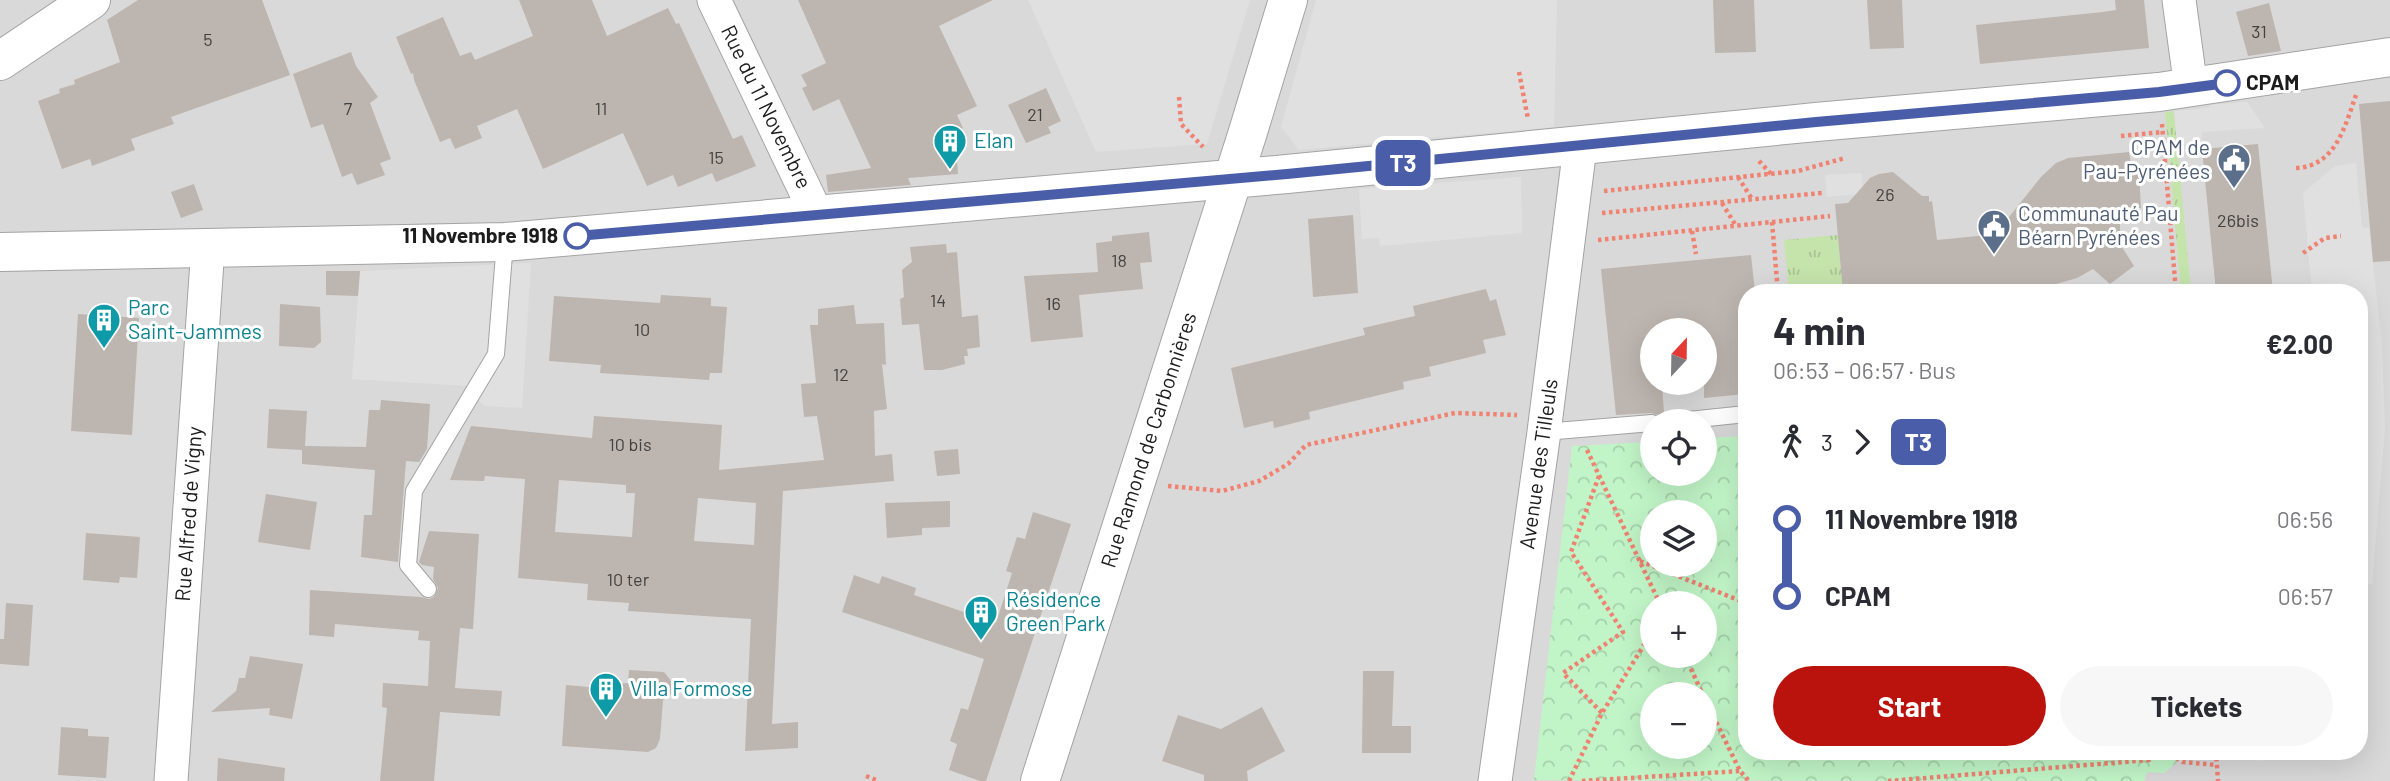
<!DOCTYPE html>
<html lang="en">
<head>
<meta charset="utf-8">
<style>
	:root { --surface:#fff; --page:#f7f7f7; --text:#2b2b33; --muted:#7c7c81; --accent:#ba130e }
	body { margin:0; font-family:Barlow,sans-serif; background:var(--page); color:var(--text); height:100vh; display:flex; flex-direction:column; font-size:26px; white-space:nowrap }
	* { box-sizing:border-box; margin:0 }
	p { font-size:23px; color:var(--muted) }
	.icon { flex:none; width:38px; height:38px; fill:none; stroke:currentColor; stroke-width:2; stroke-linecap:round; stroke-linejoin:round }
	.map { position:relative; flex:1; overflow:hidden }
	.drawer { position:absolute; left:1738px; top:284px; width:630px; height:476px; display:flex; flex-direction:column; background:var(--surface); border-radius:28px; box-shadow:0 7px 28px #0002 }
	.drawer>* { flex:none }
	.badge { padding:0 14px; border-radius:10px; font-size:24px; line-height:46px }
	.needle { width:46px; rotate:22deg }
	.controls { position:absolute; left:1640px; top:318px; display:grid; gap:14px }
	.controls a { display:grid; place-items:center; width:77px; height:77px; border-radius:50%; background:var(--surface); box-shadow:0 7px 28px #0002; font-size:35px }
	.map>.badge { position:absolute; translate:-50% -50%; box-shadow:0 0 0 4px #fff }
	.legs { display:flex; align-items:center; gap:10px; height:77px; padding:0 35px; font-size:23px }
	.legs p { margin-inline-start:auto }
	.headline { display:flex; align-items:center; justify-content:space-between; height:119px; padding:0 35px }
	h1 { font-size:38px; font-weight:700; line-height:52px }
	.primary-button { display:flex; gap:14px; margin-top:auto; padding:14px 35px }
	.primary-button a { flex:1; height:80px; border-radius:42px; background:var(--accent); color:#fff; font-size:28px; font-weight:700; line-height:80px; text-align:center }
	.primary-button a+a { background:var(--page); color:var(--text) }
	ul { padding:0 35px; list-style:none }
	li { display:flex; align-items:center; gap:24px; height:77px; font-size:26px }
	li i { display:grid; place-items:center; width:10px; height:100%; margin:0 9px; background:currentColor }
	li i::after { content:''; width:18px; height:18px; margin:-9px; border:5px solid; border-radius:50%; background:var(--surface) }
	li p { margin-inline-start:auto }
	li:first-child i { background:linear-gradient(#0000 50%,currentColor 0) }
	li:last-child i { background:linear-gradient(currentColor 50%,#0000 0) }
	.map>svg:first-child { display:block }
	.residential { fill:#dad9d9; fill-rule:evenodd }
	.grass { fill:url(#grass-tufts) }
	.park { fill:url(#park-crowns); fill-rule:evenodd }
	.parking { fill:#e0e0e0 }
	.building { fill:#bdb5af; fill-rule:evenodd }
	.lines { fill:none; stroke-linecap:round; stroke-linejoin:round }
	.service-casing { stroke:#a3a3a3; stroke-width:18 }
	.minor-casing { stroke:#a3a3a3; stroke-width:35 }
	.tertiary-casing { stroke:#a3a3a3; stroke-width:40 }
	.path { stroke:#ef8271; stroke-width:4.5; stroke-dasharray:3.5 3.5; stroke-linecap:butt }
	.service { stroke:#fff; stroke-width:16 }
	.minor { stroke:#fff; stroke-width:33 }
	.tertiary { stroke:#fff; stroke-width:38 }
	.line-1-casing { stroke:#fff; stroke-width:16 }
	.line-1 { stroke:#4a5da8; stroke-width:10 }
	.stop-1-dot { fill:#fff; stroke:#4a5da8; stroke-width:3.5 }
	.labels { text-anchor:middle; stroke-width:6; stroke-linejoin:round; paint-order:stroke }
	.number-label { font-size:18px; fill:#444241 }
	.stop-label { font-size:21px; font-weight:bold; fill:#1c1c1c; stroke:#fff; text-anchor:start }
	.street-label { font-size:21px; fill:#1c1c1c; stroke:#fff }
	.culture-label { font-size:21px; fill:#0d838f; stroke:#fff; text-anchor:start }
	.service-label { font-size:21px; fill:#4e5e75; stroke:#fff; text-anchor:end }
</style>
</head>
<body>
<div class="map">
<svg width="2390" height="781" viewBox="0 0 2390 781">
	<defs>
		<pattern id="grass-tufts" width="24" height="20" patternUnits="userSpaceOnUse" patternTransform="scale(1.75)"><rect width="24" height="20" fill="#c5e4ab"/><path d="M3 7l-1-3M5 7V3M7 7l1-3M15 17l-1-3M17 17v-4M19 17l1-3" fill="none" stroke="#a9c393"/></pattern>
		<pattern id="park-crowns" width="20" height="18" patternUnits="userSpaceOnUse" patternTransform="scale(1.75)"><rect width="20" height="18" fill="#c1f5c7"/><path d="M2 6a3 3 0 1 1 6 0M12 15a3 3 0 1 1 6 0" fill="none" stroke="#a5d1aa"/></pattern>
	</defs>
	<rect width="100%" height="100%" fill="#ede9e2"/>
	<!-- residential -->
	<path class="residential" d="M0,0H2390V781H0ZM1746,292H2359V751H1746ZM1652,331H1704V383H1652ZM1652,422H1704V474H1652ZM1652,513H1704V565H1652ZM1652,604H1704V656H1652ZM1652,695H1704V747H1652Z"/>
	<!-- grass -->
	<path class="grass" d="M2174,111L2191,292H2181L2165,112Z
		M1838,235L1843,292H1789L1784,240Z"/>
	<!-- park -->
	<path class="park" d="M1746,436V751H2187L2188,753L2164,773L2147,772L2144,781L1534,780L1572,446L1652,442V474H1704L1705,438ZM1652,513H1704V565H1652ZM1652,604H1704V656H1652ZM1652,695H1704V747H1652Z"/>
	<!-- parking -->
	<path class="parking" d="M1028,0H1250L1207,144L1096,152Z
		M1316,0H1557L1554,127L1299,150L1281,127Z
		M2247,102L2265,128L2202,132V143L2177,145L2174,111L2209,108V105Z
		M2356,163L2362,227L2369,228L2382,345L2385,428L2372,584H2359V292H2312L2303,193L2335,166Z
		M1862,173L1863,194L1827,197L1825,175Z
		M1521,177L1522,233L1380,246L1379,238L1362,239L1359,189Z
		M531,263L522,408L484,406L466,386L352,379L360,271Z
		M2246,751H2315V755L2257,761Z"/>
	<!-- building -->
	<path class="building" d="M138,0H262L290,75L171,117L174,124L131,139L135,150L92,166L90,159L62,169L38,101L60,93L59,89L75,84L74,80L120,62L107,20Z
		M519,0H592L607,36L668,8L676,24L679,23L733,139L742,135L756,166L716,182L712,173L678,187L673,175L647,186L623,133L543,169L517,109L477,126L482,138L455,149L450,138L440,142L414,80L413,73L411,74L396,37L443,17L460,56L471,52L475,60L533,36Z
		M798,0H993L939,26L977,106L957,115L963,128L955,131L958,174L908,178L911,185L828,192L826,175L871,168L839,99L813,111L802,88L807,86L801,75L826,63Z
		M1713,0H1754L1756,52L1715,53Z
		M1867,0H1902L1904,48L1870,49Z
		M2115,0H2144L2149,48L1980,64L1976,25L2103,12L2116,10Z
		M2269,3L2281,51L2248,56L2236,12Z
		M351,52L356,66L378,97L370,103L391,159L380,163L385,175L357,185L352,173L342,177L323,124L311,128L293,74Z
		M1046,88L1061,121L1048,127L1051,133L1026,143L1008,105Z
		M2390,101V261L2373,262L2359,104Z
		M2258,144L2273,292H2216L2202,149Z
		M2129,152L2132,169L2139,172L2141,208L2120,209V244L2134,266L2110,284L2093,269L2077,278L2056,284L1965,292H1843L1835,204L1848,203L1870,178L1879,174L1893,172L1922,196H1929V202L1932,201L1937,240L1978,236L1990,231L2009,217L2041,177L2056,163L2068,158Z
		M194,184L203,210L181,218L171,192Z
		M1353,215L1358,293L1313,297L1308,219Z
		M1149,232L1152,262L1140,263L1143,289L1079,295L1083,337L1031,342L1024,276L1098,272L1096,243L1112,241V236Z
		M946,244L947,253L957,252L962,317L978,315L980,347L967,349L968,356H964L965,364L942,370H924L919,324L902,325L900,299L904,297L902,270L912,262L910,247Z
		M1751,255L1755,292H1746V394L1704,398V331H1652V383H1662L1664,413L1659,415L1651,413L1616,415L1601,269Z
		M326,271H360L358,296L326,295Z
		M1486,289L1490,301L1496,299L1506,335L1483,340L1486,353L1429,367L1431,376L1403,382L1404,389L1309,412L1310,419L1274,428L1273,421L1244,428L1231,368L1365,335L1363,328L1415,316L1413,306Z
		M661,295L711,298V306L727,307L722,373H710L709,380L680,378L600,373L601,365L549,361L554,296L660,303Z
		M280,304L320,307L321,342L314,348L279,346Z
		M854,305L856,324L884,323L886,365L882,364L887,409L874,411L875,456L892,454L894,481L783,491L772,724L798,722V748L745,751L751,619L628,611L629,603L587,600L588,584L518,578L525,479L485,476L484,481L450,480L471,426L592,438L594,416L722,425L719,470L824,460L817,416L804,417L801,384L816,383L810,325H818V309ZM559,480L626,485V493H635L632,537L555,532ZM698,498L756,503L754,545L694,541Z
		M78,314L139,318L132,435L71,431Z
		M381,400L430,404L427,449L419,462L406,461L398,562L361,557L364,515H372L375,470L302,464V450L267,448L269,409L307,411L305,446L366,447L369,410H380Z
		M958,449L960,474L937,476L934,451Z
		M266,494L317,502L310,550L258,542Z
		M950,501V527L922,528V535L887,538L885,503Z
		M1033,512L1071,524L986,781H980L949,770L957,744L950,741L961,708L968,710L984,659L842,612L854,575L879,584L882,576L916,588L914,595L996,623L1012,573L1006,571L1017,537L1025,539Z
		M429,531L479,534L473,629L460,628L455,688L502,691L500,716L440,712L434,781H380L387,708L382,707L383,683L428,686L430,641L418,640L419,631L335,624L334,637L309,635L310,590L421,597L429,599L434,597L438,588L433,579L434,567L422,565L419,562Z
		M86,533L140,537L137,578L120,577L119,583L83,580Z
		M6,603L33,605L29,666L0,664V639H4Z
		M250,656L303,664L292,719L269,715L270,708L211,712L236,691L239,678H245Z
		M629,670L664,672L672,682L671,694L663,700L660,739L656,748L648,752L562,746L566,685L600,688L606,685L628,683Z
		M1363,671H1394L1392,726H1411V753H1362Z
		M1262,707L1285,751L1247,771L1248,781H1204V775L1162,761L1178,715L1221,729Z
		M61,727L88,729V736L109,737L106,778L58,775Z
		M218,758L285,768L284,781H217Z"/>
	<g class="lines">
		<defs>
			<path id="service" d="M1669,422L1746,414
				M1544,432L1652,423
				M428,589L408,565L414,491L496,354L505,242"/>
			<path id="minor" d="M714,0L817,215
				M2179,0L2191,88
				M171,781L208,247
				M1495,781L1544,432L1580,147"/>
			<path id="tertiary" d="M0,61L91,0
				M0,252L505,242L1287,174L1816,122L2159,92L2390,57
				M1040,781L1247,135L1288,0"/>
		</defs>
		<!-- service casing -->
		<use href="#service" class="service-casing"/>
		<!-- minor casing -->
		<use href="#minor" class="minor-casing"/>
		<!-- tertiary casing -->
		<use href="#tertiary" class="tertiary-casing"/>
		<!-- path -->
		<path class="path" d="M1519,72L1528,119
			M1179,97L1181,124L1203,147
			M2162,124L2176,292
			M2121,136L2163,132
			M1759,161L1771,174
			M2296,168C2336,166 2345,126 2356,95
			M1738,177L1752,199
			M1604,191L1798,171L1845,158
			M1722,203L1736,226
			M1602,213L1822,193
			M1772,222L1778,292
			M1692,231L1696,254
			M1598,240L1830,216
			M2303,253L2325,238L2341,236
			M1587,450L1660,604
			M1599,476L1571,552L1623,632L1563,673L1602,713
			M1168,486L1222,491L1259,481L1288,464L1306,445L1455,413L1517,415
			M1640,561L1746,603
			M1685,656L1703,695
			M1704,697L1740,771L1749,781
			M2164,751L2183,762L2217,765
			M2216,751L2218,781
			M866,776L879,781
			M1569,781L1602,713L1652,632
			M1582,781L1740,771
			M1888,781L2149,760L2156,751"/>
		<!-- service -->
		<use href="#service" class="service"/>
		<!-- minor -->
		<use href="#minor" class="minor"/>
		<!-- tertiary -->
		<use href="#tertiary" class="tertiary"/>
	</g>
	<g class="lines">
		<defs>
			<path id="line-1" d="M577,236L1287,174L1816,122L2159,92L2227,83"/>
		</defs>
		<!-- line-1 casing -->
		<use href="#line-1" class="line-1-casing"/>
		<!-- line-1 -->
		<use href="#line-1" class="line-1"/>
	</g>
	<!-- icons -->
	<defs>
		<symbol id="building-pin" viewBox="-11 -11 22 30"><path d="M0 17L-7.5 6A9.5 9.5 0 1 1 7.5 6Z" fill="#0f9aa8" stroke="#fff"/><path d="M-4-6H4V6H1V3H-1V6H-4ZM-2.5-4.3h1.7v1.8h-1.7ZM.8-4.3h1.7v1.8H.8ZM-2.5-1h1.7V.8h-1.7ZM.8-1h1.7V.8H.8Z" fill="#fff"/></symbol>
		<symbol id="civic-pin" viewBox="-11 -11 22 30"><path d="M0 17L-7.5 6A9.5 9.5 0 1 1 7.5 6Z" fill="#5c6f8a" stroke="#fff"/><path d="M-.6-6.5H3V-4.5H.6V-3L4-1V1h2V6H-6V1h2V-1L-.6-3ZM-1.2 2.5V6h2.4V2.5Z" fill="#fff"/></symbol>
	</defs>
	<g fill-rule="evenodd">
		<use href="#building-pin" x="931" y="122" width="38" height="52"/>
		<use href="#civic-pin" x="2215" y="141" width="38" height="52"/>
		<use href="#civic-pin" x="1975" y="207" width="38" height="52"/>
		<use href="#building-pin" x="85" y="301" width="38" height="52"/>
		<use href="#building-pin" x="962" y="593" width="38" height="52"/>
		<use href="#building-pin" x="587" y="670" width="38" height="52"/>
	</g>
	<!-- markers -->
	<g class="stop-1-dot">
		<circle cx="2227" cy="83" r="12"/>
		<circle cx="577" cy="236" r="12"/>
	</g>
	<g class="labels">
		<!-- number labels -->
		<g class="number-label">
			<text x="2259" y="38">31</text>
			<text x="208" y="46">5</text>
			<text x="348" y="115">7</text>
			<text x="601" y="115">11</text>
			<text x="1035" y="121">21</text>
			<text x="716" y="164">15</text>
			<text x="1885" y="201">26</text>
			<text x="2238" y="227">26bis</text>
			<text x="1119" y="267">18</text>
			<text x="938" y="307">14</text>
			<text x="1053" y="310">16</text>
			<text x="642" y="336">10</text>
			<text x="841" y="381">12</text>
			<text x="630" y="451">10 bis</text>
			<text x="628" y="586">10 ter</text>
		</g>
		<!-- stop labels -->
		<g class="stop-label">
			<text x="2246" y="90">CPAM</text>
			<text x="558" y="243" text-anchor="end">11 Novembre 1918</text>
		</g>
		<!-- street labels -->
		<g class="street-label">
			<text transform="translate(766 107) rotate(64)" y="7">Rue du 11 Novembre</text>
			<text transform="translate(1149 440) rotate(-72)" y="7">Rue Ramond de Carbonnières</text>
			<text transform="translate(1539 464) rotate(-82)" y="7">Avenue des Tilleuls</text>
			<text transform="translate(189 514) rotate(-86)" y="7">Rue Alfred de Vigny</text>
		</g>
		<!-- culture labels -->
		<g class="culture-label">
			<text x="974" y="148">Elan</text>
			<text x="128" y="315">Parc<tspan x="128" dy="24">Saint-Jammes</tspan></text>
			<text x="1006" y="607">Résidence<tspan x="1006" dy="24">Green Park</tspan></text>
			<text x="630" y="696">Villa Formose</text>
		</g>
		<!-- service labels -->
		<g class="service-label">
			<text x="2210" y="155">CPAM de<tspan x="2210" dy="24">Pau-Pyrénées</tspan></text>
			<text x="2018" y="221" text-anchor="start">Communauté Pau<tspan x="2018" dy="24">Béarn Pyrénées</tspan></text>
		</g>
	</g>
</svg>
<div class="controls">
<a><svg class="needle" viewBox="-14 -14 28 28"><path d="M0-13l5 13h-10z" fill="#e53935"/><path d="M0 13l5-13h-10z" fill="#7c7c81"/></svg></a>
<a><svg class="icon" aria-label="locate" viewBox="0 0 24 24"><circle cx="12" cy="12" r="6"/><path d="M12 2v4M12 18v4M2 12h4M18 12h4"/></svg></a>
<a><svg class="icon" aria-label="layers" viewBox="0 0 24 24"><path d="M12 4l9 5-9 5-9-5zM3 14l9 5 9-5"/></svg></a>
<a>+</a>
<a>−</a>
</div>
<b class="badge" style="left:1403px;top:163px;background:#4a5da8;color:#fff">T3</b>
<section class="drawer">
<div class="headline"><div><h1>4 min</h1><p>06:53 – 06:57 · Bus</p></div><b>€2.00</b></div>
<div class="legs"><svg class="icon" aria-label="walk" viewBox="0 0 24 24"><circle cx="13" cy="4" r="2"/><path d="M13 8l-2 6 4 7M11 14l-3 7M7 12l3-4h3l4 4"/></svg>3<svg class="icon" aria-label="forward" viewBox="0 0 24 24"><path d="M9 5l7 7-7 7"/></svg><b class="badge" style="background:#4a5da8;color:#fff">T3</b></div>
<ul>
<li><i style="color:#4a5da8"></i><b>11 Novembre 1918</b><p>06:56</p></li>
<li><i style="color:#4a5da8"></i><b>CPAM</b><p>06:57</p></li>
</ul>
<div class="primary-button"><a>Start</a><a>Tickets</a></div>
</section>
</div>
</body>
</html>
